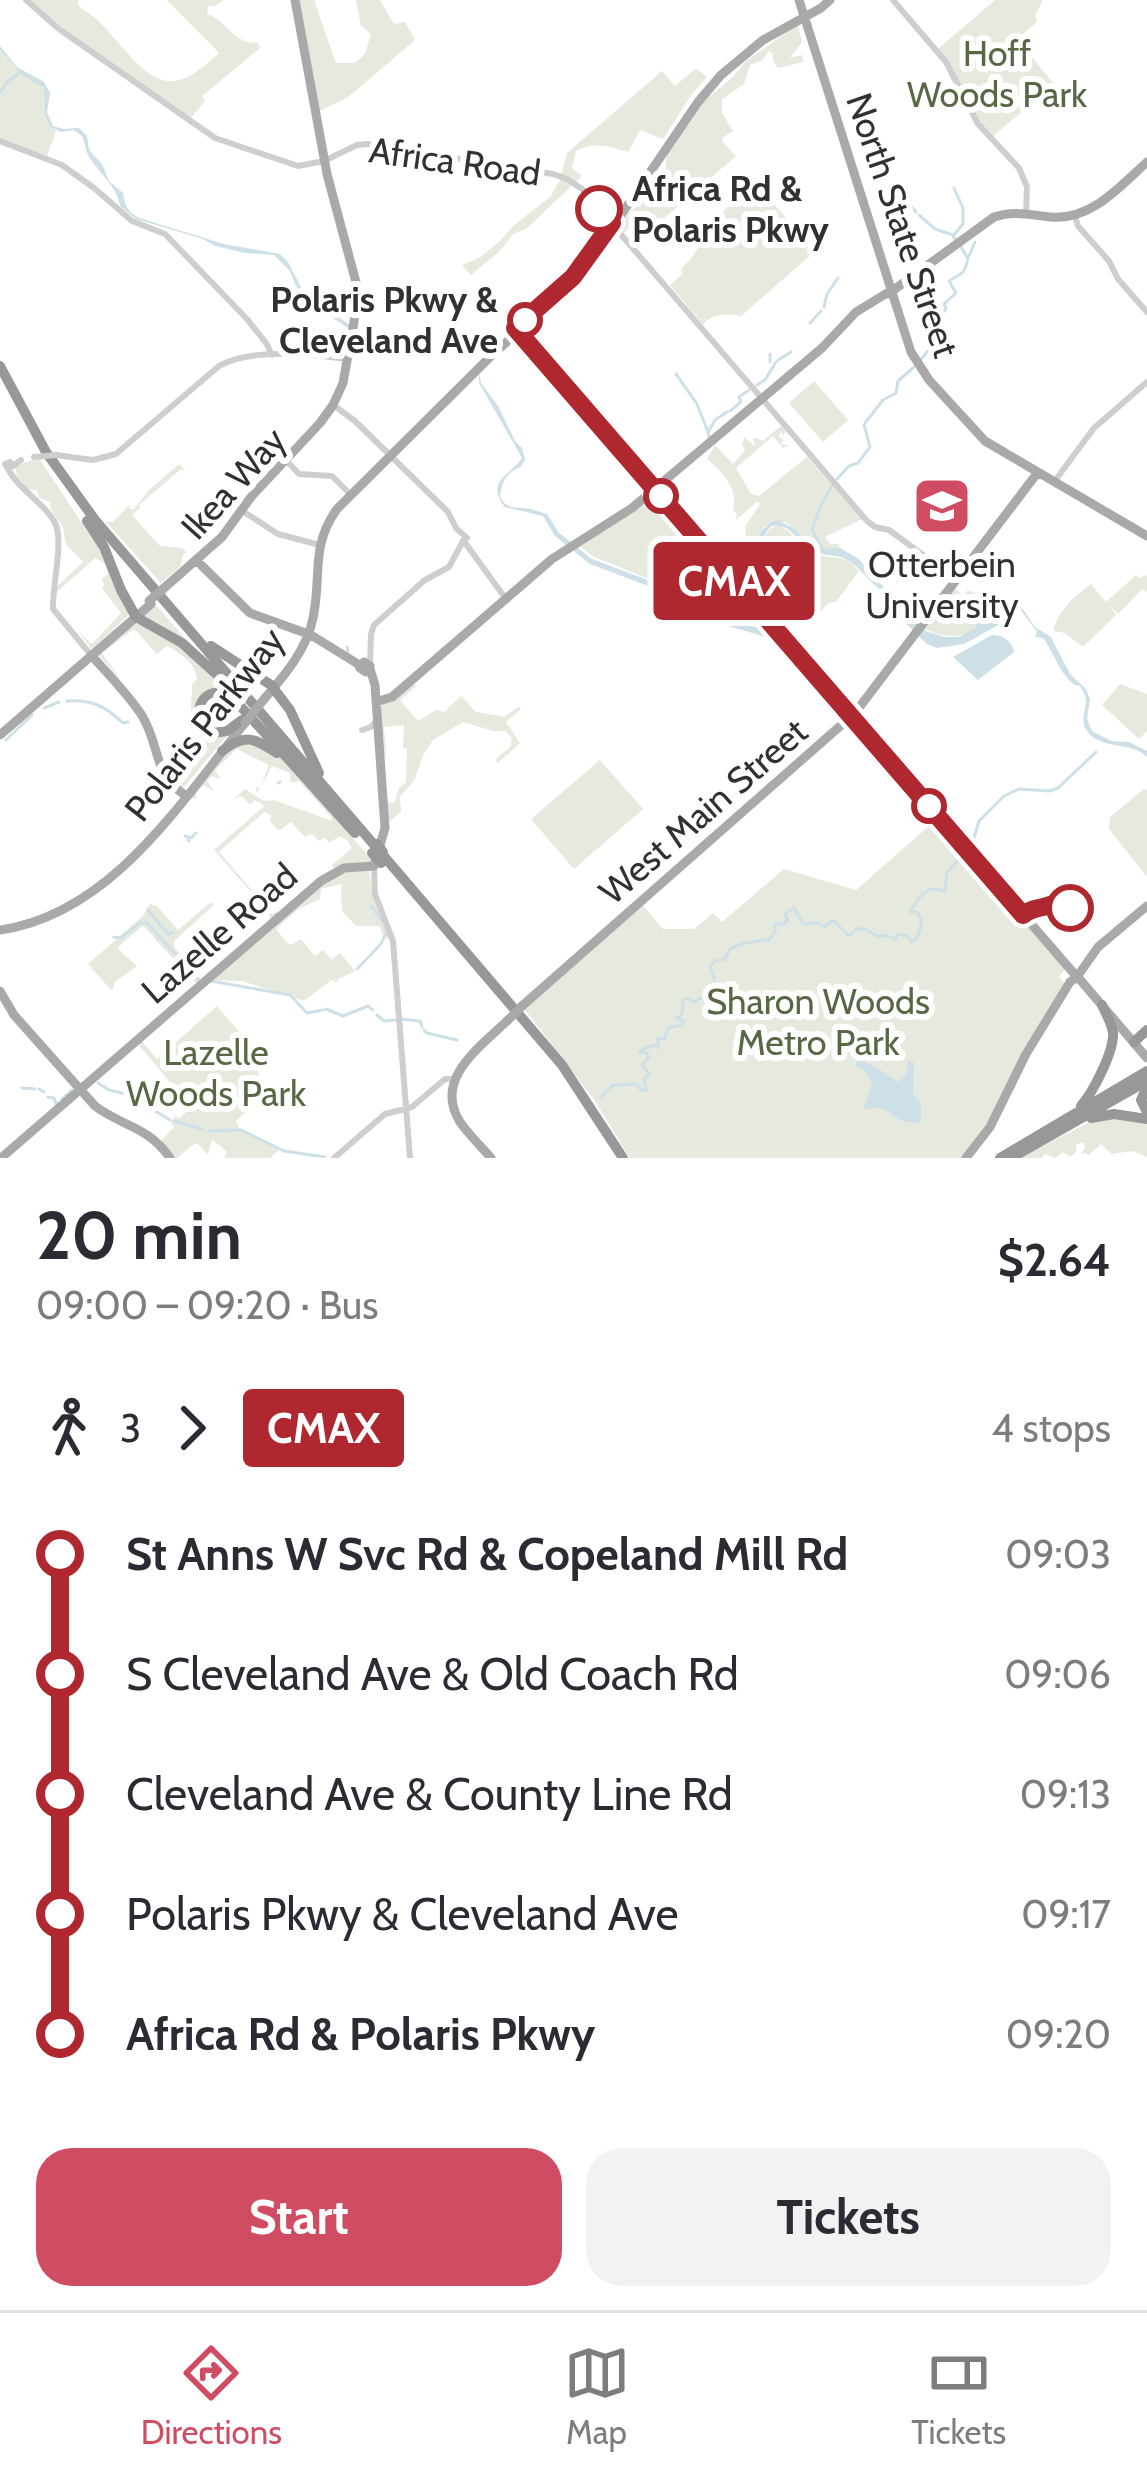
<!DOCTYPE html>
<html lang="en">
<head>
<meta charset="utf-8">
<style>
	:root { --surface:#fff; --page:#f2f2f3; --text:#2b2b33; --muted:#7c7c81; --line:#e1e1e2; --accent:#d04c63 }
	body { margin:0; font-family:Cabin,sans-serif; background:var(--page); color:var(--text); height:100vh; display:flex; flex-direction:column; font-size:45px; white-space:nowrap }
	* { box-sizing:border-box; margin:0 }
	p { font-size:39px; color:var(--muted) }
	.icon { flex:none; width:66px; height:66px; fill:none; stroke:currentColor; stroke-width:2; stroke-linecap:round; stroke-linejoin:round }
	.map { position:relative; height:1158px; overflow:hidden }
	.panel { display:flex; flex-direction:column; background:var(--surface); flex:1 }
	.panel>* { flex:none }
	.badge { padding:0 24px; border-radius:9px; font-size:42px; line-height:78px }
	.map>.badge { position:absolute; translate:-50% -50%; box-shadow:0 0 0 6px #fff }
	.legs { display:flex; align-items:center; gap:18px; height:132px; padding:0 36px; font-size:39px }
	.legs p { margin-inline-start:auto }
	.headline { display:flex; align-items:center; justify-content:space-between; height:204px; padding:0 36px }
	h1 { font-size:66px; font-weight:700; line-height:90px }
	.cta { display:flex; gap:24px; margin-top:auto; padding:24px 36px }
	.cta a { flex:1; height:138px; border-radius:36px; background:var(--accent); color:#fff; font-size:48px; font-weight:700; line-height:138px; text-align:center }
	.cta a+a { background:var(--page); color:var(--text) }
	ul { padding:0 36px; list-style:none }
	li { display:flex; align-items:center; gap:42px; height:120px; font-size:45px }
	li i { display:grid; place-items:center; width:18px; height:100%; margin:0 15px; background:currentColor }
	li i::after { content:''; width:30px; height:30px; margin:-15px; border:9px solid; border-radius:50%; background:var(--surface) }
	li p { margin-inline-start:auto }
	li:first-child i { background:linear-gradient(#0000 50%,currentColor 0) }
	li:last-child i { background:linear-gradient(currentColor 50%,#0000 0) }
	.tabs { display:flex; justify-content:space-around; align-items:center; height:168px; border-top:3px solid var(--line); background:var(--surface); font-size:33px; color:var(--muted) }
	.tabs a { display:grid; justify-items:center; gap:6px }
	.tabs .selected { color:var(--accent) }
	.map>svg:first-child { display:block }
	.green { fill:#e5e9de }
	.water { fill:#cde0e7 }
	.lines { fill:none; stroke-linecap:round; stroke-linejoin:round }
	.stream { stroke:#cde0e7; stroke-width:3 }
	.minor { stroke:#cecece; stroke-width:6 }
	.major { stroke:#a9a9a9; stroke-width:9 }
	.highway { stroke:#989898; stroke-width:10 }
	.minor-bridge { stroke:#cecece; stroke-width:6 }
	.major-bridge { stroke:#a9a9a9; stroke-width:9 }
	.highway-bridge { stroke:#989898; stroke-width:10 }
	.line-1-casing { stroke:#fff; stroke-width:27 }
	.line-1 { stroke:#af272f; stroke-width:18 }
	.stop-1-dot { fill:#fff; stroke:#af272f; stroke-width:6 }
	.labels { text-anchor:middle; stroke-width:12; stroke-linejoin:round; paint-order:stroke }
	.park-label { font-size:36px; fill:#586844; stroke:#fff }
	.street-label { font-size:36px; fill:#313131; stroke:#fff }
	.stop-label { font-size:36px; font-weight:bold; fill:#313131; stroke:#fff; text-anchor:start }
	.poi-label { font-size:36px; fill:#313131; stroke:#fff }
</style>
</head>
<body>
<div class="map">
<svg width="1147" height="1158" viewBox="0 0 1147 1158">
	<rect width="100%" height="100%" fill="#fff"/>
	<!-- green -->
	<path class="green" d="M30,0H78V5C83,10 89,13 94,17C114,33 141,79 168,81C187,83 206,65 219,53L167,0H224L215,6H208L207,14C230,22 230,43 258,43L260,48L202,96L205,101L190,119L69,33Z
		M298,0H314L336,63H355L365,54L371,34L361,26L356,0H380L394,24L405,22L415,40L347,98L319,111Z
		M995,0H1043L1035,15L1037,22L1017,39L1054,84L992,137L978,120L938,49Z
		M798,25L802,42L790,58L802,55L804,62L778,68L774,63L772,53L768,51L763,60L750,65L744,84L722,99V113L733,131L722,138L723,142L736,156L634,244L631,238L652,223L649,214L640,212L625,233L621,230L626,216L657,187L665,171L667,154L700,104L733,77L747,60Z
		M0,50L21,74L40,84L46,91C47,105 42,122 56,131L47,156L0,139Z
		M696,68L707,77L692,94L663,139L640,130L628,152C609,147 595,141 576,151L572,168L582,176L526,229L513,234L499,252L471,275L462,265L479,258L501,240L513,226L550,197L560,180L567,153L662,71L675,86Z
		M751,178L810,245L813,253L741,316C728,314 711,313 703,325L670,285L682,274L681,269C697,255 705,233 718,217C725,209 734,203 741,194L740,186Z
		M814,381L848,420L823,442L789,403Z
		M781,426L786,432L783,435L781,432L779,437L784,440L781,444L789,445L783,448L773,436L736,468L751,494L759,496L807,457L862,519L825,537L831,545L837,543L840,548C807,554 808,539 785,522L764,526L752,575L754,587C766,602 790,607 780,631L774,623L777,618C769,607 756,600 748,591C735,578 724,563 713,549L715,551L735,538L737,576L751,592L745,527L760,504L757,502L735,521L737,514L733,510C739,489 722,471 707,459L715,445L733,464L745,450L742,445L744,437L755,447L753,437L763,441Z
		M39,458L93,540L97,538L130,614L92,649L79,633L92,644L121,613L102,588L105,585L101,580L108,574L105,564L95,558L57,592L54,589L83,562L66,544L63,527L51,510L50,502L40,498L36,490L27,489L17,476L15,466Z
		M179,464L186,471L181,469L139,505L140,508L132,515L160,546L182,548L186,552L182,556L181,566L161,583L106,522H113L129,505L130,509H134L149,490Z
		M657,496L773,629L745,623L704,609L668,587L592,556L579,545Z
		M778,525C793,531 797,545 811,552C830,562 842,550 859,571L836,602L828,603L817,616L782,604L758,586C756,563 755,534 778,525Z
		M1136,575L1140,578L1147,575V592L1142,589L1118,614L1109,605L1116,615L1083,647L1065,633L1053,631C1059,609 1073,598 1091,584L1106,602Z
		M953,587L963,595L968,590L985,598L997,612C982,638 949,642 923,628Z
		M154,603L190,644L193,656L229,693L199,703L204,729L230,732L184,787H180L168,776L163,763L182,758L166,765L171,775L183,783L192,769L186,764L185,756L204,750C202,737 194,724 191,714C190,704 193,694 192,685L197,679C195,662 181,654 167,646L157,654L134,629L102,653L122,682L98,654Z
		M414,683L416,686L400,700L418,721L436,710L444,712L461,696L476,712L504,717L518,707L521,709L506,722L520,743L497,764L496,759L510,747L512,738L506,731H493L463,722L433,740L423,755L415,779L400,797L401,812L389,822L386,802L394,803L399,788L406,782L407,749L403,748L404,725L384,727L386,755H381L380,706L391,702Z
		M1120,684L1147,694V731L1139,739L1102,705Z
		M250,741L286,760L296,769L373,862L350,863L334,869L332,865L352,848L347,840L339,836L330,843L324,837L319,841L312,834L305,837L291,822L279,831L270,821L271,815L264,812L219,852L272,914L277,911L278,914L271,920L265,908L214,850L264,806L255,800L250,805L242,796L234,799L245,789L264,801L274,800L332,821L331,817L299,781L294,783L290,781V773L272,766L257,793L256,787L260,788L269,765L237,749L215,770L220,779L211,776L207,781L214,791L203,785L195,795L197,798L194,799L191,796L228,748Z
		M600,760L643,809L574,869L531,819Z
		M1144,789L1147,790V877L1109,829L1110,817Z
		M937,819L1066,967L1059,977L1065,984L1022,1052L993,1114L963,1158H630L593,1098L522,1006L640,902L663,929H694L713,913L722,922L784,869L856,890Z
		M368,866L374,899L391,941L382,934L380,926H356L342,911L341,884L321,889L320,899L300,908L276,929L288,944H293L301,939L315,956L323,950L332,960L340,953L355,971L338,979L336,983L334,980L330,981L304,1001L242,981L209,980L338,872Z
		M211,902L214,905L174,941V947L201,980L196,983L143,926L122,943L118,949L137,966L115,982L112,991L88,964L142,917L150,904L157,906L178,930Z
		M217,1006L256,1052L261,1054L256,1061L258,1074L270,1089L236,1121L240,1131L279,1150L270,1158H224L227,1152L212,1139L208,1155L198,1144H194L177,1158H170L156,1137L161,1141L174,1127L171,1123L175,1115L179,1119L191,1107L137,1043L141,1040L157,1059Z
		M1100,1117L1147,1121V1157L1132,1151L1112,1154L1101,1144L1088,1156L1087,1153L1081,1154L1085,1148L1083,1142L1076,1145V1152L1070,1157L1063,1152L1055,1158L1045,1154L1041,1158H1018Z"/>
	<!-- water -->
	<path class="water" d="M0,46L17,67L44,82L50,93L47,112L53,126L63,129L79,128L87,136L89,150L102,164L109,181L123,193C126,207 126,210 139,218L224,244L280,254L288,262L306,297L352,326L351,330L300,296L290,271L274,255L245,253L215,246L203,239L136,219L120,206C118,187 97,171 88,155C85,149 85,142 82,136L74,130L61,132L50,127L45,114L44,88L21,74L0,50Z
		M479,370L481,383L498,406L515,441L522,448L525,459L521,467C506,472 502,482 500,497L504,503L511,507L531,509L547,514L559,533L592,559L661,585L722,619L776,632L782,629C785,608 772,601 756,591C749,567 750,528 778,520L795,529L814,549L840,548L859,559L878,582L898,597L911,620L928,632L945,637H959L976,628V622C998,626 1003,609 1020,605L1035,627L1051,637L1070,674L1086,689L1090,699L1087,719L1092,731L1112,741L1129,742L1147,751V757C1132,741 1102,751 1087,731C1078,718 1090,706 1084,693C1076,678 1080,691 1069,680C1059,670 1052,650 1043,638L1035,637L1037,632L1020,609L1013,610L1004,622L964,644L937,648L927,644L894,612L889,595C871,586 864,571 849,561C838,553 820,556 808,552C797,540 791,523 772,526C755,541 754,570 761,590C777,599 792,609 786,630L779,637L770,638L717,623L656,589L590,564L555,536L543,516L505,507C484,481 511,475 522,458L479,383Z
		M992,635C1003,635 1012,641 1014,652L978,680L953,657Z
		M858,1059L879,1069L898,1082L906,1074L908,1061L914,1062L913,1094L921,1104V1123C919,1123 905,1122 903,1121C885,1113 888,1104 863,1110L872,1083L863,1069L855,1066Z"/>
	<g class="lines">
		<!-- stream -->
		<path class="stream" d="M0,93L7,82L20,73
			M954,188L963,208V224L953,236L956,240
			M908,189L905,198L916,212
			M919,215L935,229L953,235
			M969,256L975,242
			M824,307L827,294L838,278
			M810,323L821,311
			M770,354V362
			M778,360L791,352
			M920,361L929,349V339L933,337L936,322L946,309L944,304L956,293L949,281C961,273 964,276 968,259L961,247
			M676,374L697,404L708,432
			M757,385L765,380L776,362
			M730,411L741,402L739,397L749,390
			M865,423L883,400L896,393L898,381L914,367
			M709,438L708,432L715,420L727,412
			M837,479L849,466L858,463L870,447L864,425
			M822,548L812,530L821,505L832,486
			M347,647L348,651
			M67,701C92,699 106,707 123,723L128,722
			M44,708L59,702
			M6,740L32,715
			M278,783L280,782
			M185,836L191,838L196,833
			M188,840L189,841
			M971,848L979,821L1004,796L1019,789L1049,791L1058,788L1096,752
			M371,906L383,922
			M148,910L168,934L172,932
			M114,937L120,938L140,923H147L199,980
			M747,943L770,939L776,929L775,924H783L788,920L785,914L794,908L803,924L818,923L825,927L833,920L849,936L855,930L864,928L878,937L886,935L895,940L898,934L907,936L912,942C922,934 924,921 917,912H910C913,906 923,890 932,889C936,888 940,891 945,891L947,872L964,855
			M357,969L381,944L386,933
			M211,981L290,995L307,1013L323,1010
			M326,1009L343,1016L368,1006L373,1010
			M377,1015L384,1021L396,1020
			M401,1019L420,1021L422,1027
			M424,1030L427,1033L457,1040
			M98,1083L109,1090L130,1095L143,1105
			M22,1088L35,1089
			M39,1089L44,1092
			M48,1097L54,1098L56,1104L58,1103
			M601,1097L613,1085L636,1084L642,1091L646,1090L644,1079L650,1074L642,1065L649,1057L646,1053L639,1051L653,1045L658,1047V1039H664L668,1028C674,1024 679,1030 684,1021L677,1018L682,1014L683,1001L687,998L695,1002L710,992L715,982L710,966L715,961L725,959L730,949L744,943
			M62,1099L72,1090
			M147,1106L170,1120
			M174,1121L202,1129
			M209,1131L241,1130L284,1151L325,1157"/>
		<!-- minor -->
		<path class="minor" d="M26,0L59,29L215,138L298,166L324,161L357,145L367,144L553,174L567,179L582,189L867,521L875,527L889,530L957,580
			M893,0L946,62L978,124L1019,168L1027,187L1026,213
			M0,141L62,165L94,188L132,221L165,234L247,319L266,343L272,355
			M1075,216L1078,226L1109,261L1118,279L1147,312
			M333,405L355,421L448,512L456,528L467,538
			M56,455L93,460L116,454L219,366C250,348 311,354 346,359
			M287,461L299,474L332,476L348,492
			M13,466L8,469L5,464L10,462L13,466L21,460
			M8,469C19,490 42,501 54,521C65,538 52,585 53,609L91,655
			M1054,482L1094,428L1147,382
			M241,510L278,534L316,544
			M466,544L506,599
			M370,666L371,634L374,625L425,580L449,567L463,541
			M362,730L371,727L375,722
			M374,866L375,894L393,941L410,1158
			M334,1158L385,1114L412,1107L445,1079H455"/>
		<!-- major -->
		<path class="major" d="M799,0L911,352L929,380L985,441L1147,536
			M888,294L994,217C1014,210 1030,215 1050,217C1091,221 1119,187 1147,162
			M516,328L1077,977
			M196,560L250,613L311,635L358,664L360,668
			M163,589L222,537L251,497L320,423L333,405L343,383L354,322L357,286L327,174L295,0
			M91,655C108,674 127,693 141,714C161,745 151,772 186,796
			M364,662L370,666L366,672L360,668Z
			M265,698C285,675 307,649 313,618C322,577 310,546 337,509L488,359L580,275L698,102L721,75L763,40L821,8L830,0
			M376,702L392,697L552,559L632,508L822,348L856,312L892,290
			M0,735L151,604
			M0,930C111,914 180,803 245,723
			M1076,975L1147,1058
			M0,991L14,1015L95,1106C123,1127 148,1126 170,1158
			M522,1006L855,713L1038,472
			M1,1158L321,881L344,868L374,866L385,828L375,685L370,669
			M491,1158C481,1146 469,1135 460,1122C433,1079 480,1047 507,1021
			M966,1158L990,1127L1026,1054L1070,982L1077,977L1098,947L1147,906"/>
		<!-- highway -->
		<path class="highway" d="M0,366L46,452L95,520L376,847
			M87,521L104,547L121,590L136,617L182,643L224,681
			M211,646L271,685L290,710L319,773
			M242,720L227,731L213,733L200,722C194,698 214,684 234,699L355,833
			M222,751C245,733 254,738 277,753
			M382,854L562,1065L623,1158
			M1134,1042L1147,1030
			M1147,1087L1141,1100L1147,1112
			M1081,1106C1093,1092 1114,1052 1113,1033C1112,1024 1106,1014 1102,1005
			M1091,1118L1114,1114L1147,1119
			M1000,1158L1147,1071
			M1011,1158L1147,1081"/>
		<!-- minor-bridge -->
		<path class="minor-bridge" d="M34,457L56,455"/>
		<!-- major-bridge -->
		<path class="major-bridge" d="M149,601L163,589
			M245,723L265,698
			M507,1021L522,1006"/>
		<!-- highway-bridge -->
		<path class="highway-bridge" d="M377,844L383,852
			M372,853L381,863"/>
	</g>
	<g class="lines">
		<defs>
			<path id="line-1" d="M599,209L612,223L573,277L515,328L1023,915C1035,905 1049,909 1062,900L1070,908"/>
		</defs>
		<!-- line-1 casing -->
		<use href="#line-1" class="line-1-casing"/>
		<!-- line-1 -->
		<use href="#line-1" class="line-1"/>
	</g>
	<!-- icons -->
	<defs>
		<symbol id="university-square" viewBox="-11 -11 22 22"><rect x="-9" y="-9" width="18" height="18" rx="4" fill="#d04c63" stroke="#fff"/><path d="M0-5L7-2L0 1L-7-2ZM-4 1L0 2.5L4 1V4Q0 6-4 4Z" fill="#fff"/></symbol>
	</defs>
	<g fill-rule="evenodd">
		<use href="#university-square" x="909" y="473" width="66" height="66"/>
	</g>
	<!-- markers -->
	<g class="stop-1-dot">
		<circle cx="599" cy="209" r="21"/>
		<circle cx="525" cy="320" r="15"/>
		<circle cx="661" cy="496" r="15"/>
		<circle cx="929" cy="806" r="15"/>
		<circle cx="1070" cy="908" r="21"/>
	</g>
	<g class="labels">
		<!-- park labels -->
		<g class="park-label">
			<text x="997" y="66">Hoff<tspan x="997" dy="41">Woods Park</tspan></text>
			<text x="818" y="1014">Sharon Woods<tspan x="818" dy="41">Metro Park</tspan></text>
			<text x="216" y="1065">Lazelle<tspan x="216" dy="41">Woods Park</tspan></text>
		</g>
		<!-- street labels -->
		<g class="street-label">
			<text transform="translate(455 161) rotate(8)" y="13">Africa Road</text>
			<text transform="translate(903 225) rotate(71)" y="13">North State Street</text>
			<text transform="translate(233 483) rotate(-48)" y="13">Ikea Way</text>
			<text transform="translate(204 724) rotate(-52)" y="13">Polaris Parkway</text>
			<text transform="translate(703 811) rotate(-41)" y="13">West Main Street</text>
			<text transform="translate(219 933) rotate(-41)" y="13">Lazelle Road</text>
		</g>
		<!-- stop labels -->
		<g class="stop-label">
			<text x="632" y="201">Africa Rd &amp;<tspan x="632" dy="41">Polaris Pkwy</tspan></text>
			<text x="498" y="312" text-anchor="end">Polaris Pkwy &amp;<tspan x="498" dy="41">Cleveland Ave</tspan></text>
		</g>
		<!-- poi labels -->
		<g class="poi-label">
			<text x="942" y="577">Otterbein<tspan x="942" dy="41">University</tspan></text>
		</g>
	</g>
</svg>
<b class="badge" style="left:734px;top:581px;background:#af272f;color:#fff">CMAX</b>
</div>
<section class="panel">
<div class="headline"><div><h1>20 min</h1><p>09:00 – 09:20 · Bus</p></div><b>$2.64</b></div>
<div class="legs"><svg class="icon" aria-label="walk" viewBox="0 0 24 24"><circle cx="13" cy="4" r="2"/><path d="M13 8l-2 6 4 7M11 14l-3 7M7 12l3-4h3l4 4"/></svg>3<svg class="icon" aria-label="forward" viewBox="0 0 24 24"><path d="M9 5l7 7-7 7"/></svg><b class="badge" style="background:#af272f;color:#fff">CMAX</b><p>4 stops</p></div>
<ul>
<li><i style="color:#af272f"></i><b>St Anns W Svc Rd &amp; Copeland Mill Rd</b><p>09:03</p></li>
<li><i style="color:#af272f"></i><span>S Cleveland Ave &amp; Old Coach Rd</span><p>09:06</p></li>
<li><i style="color:#af272f"></i><span>Cleveland Ave &amp; County Line Rd</span><p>09:13</p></li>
<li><i style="color:#af272f"></i><span>Polaris Pkwy &amp; Cleveland Ave</span><p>09:17</p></li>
<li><i style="color:#af272f"></i><b>Africa Rd &amp; Polaris Pkwy</b><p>09:20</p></li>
</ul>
<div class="cta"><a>Start</a><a>Tickets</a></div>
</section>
<nav class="tabs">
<a class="selected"><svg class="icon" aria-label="directions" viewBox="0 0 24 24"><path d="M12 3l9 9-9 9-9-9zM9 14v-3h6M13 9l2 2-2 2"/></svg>Directions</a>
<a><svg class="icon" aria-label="map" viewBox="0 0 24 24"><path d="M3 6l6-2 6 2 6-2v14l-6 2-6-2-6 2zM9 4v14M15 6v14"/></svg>Map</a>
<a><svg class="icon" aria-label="tickets" viewBox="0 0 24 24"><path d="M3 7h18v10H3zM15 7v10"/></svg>Tickets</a>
</nav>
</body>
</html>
